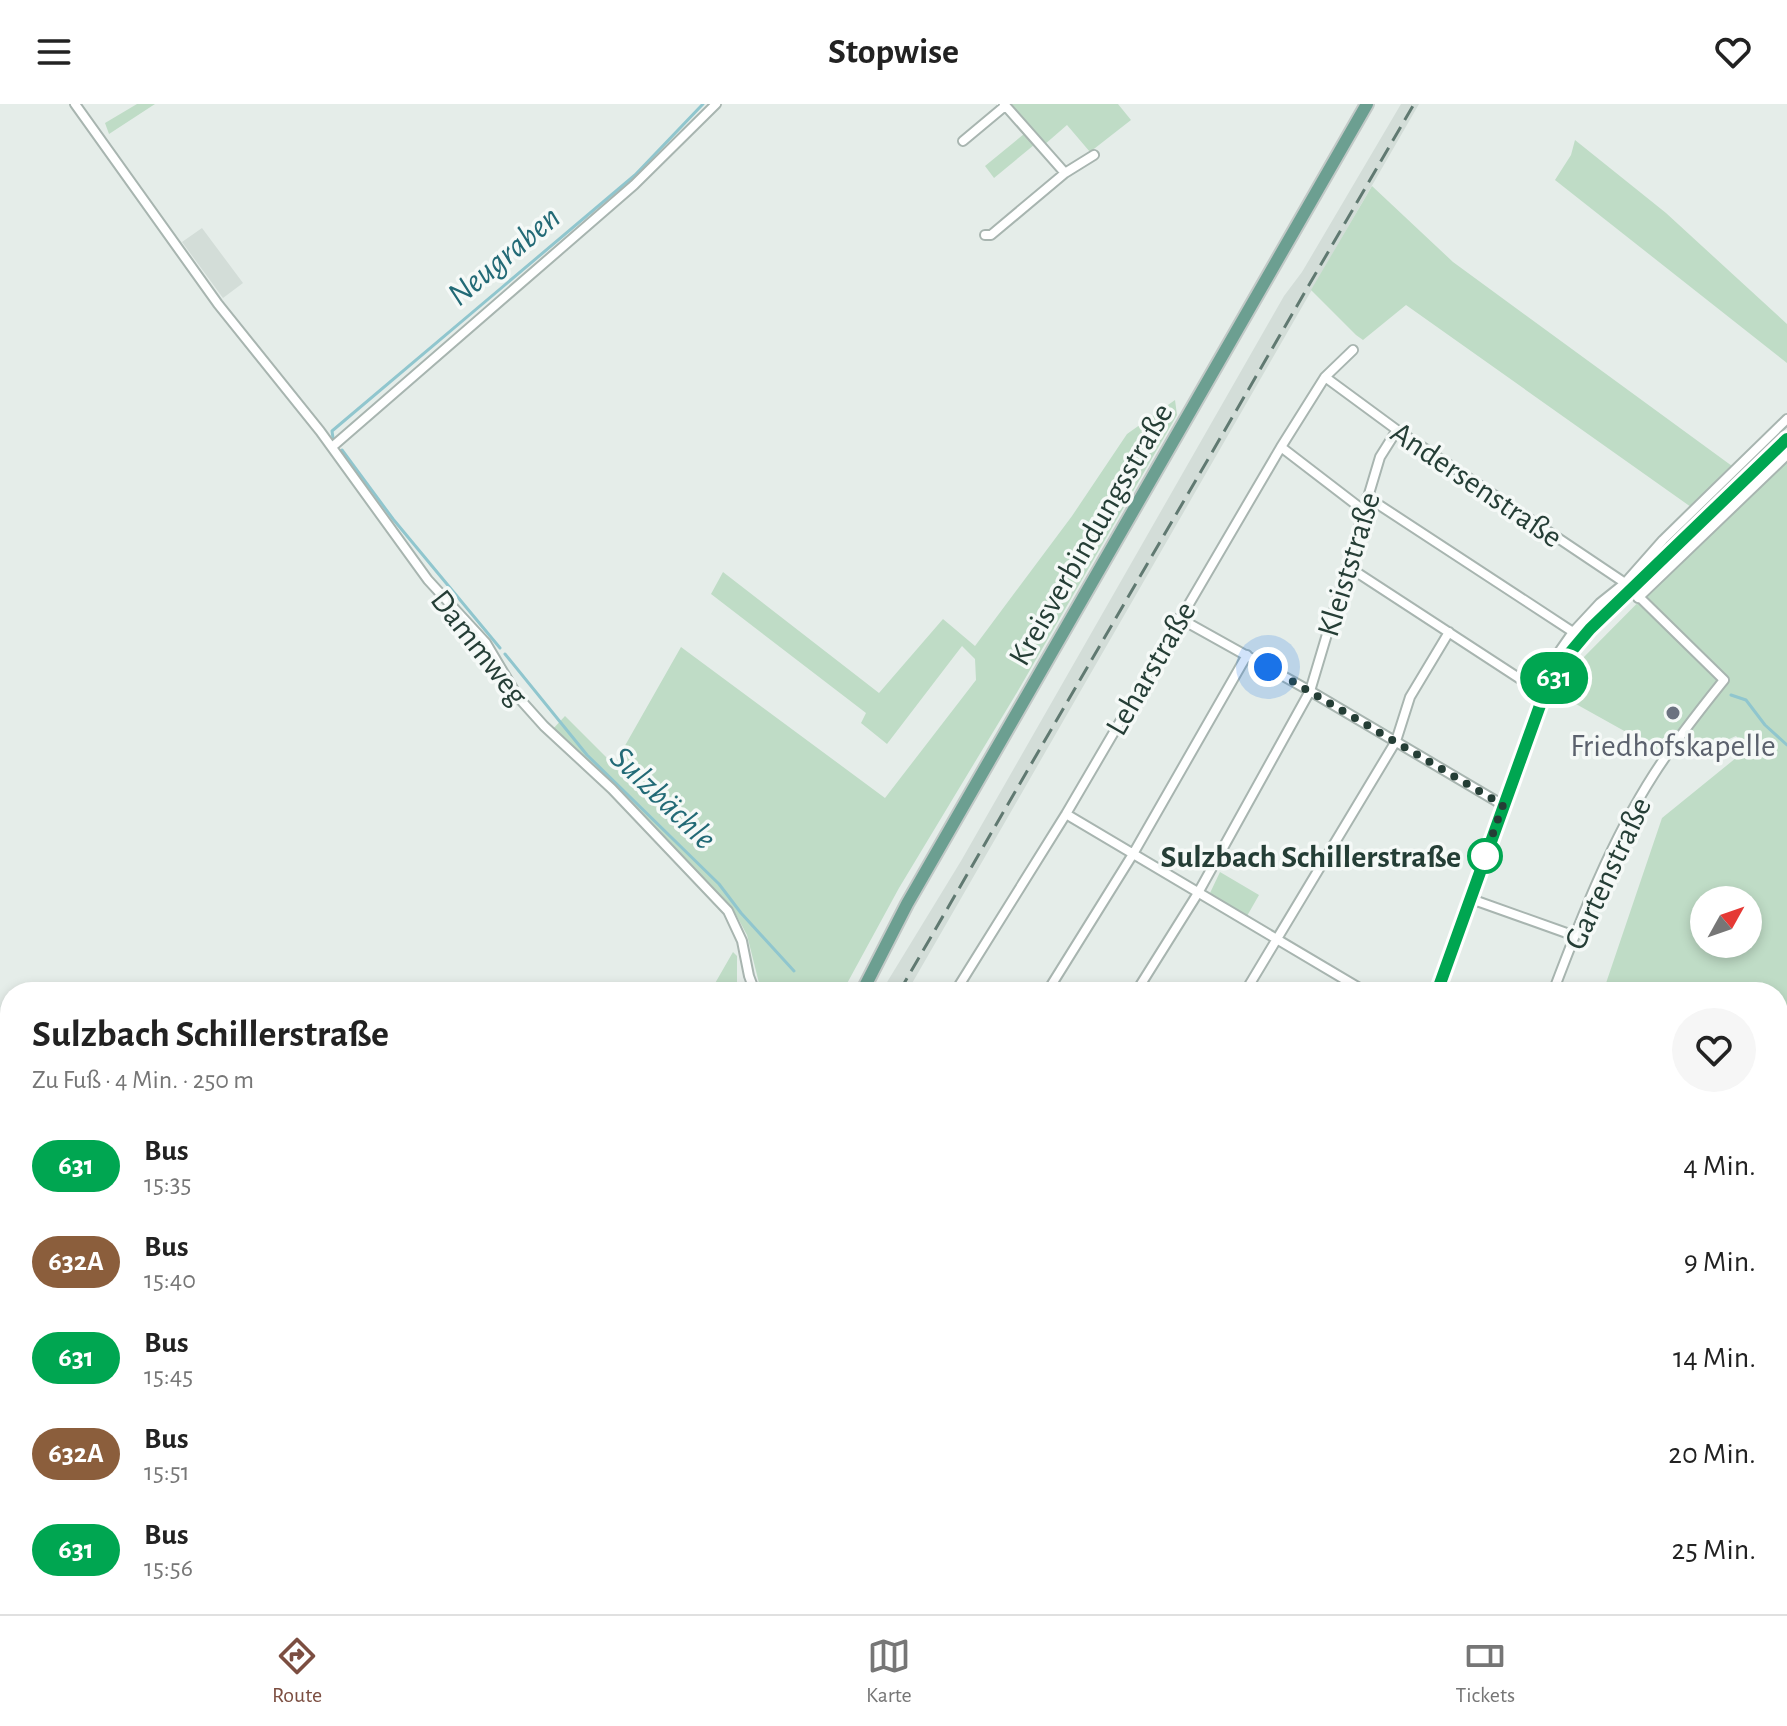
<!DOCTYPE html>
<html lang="de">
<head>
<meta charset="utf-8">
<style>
	:root { --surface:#fff; --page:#f6f6f6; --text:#222; --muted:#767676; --line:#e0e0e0; --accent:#7c4e41 }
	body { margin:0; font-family:"Alegreya Sans",sans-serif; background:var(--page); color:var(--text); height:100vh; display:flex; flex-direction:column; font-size:30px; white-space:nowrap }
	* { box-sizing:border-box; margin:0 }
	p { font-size:26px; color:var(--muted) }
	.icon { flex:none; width:44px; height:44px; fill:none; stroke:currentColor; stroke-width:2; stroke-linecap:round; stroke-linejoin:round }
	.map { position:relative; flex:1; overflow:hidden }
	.drawer { position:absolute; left:0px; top:878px; width:1788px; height:632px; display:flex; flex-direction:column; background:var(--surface); border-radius:32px 32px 0 0; box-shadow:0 4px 12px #0003 }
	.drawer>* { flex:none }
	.badge { padding:0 16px; border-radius:26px; font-size:28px; line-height:52px }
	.needle { width:52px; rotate:50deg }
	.controls { position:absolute; left:1690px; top:782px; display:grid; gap:16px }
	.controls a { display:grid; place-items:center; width:72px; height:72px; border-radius:50%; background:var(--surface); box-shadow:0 4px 12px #0003; font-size:40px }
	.you { position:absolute; width:40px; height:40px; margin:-20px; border:6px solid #fff; border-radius:50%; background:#1a73e8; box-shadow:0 0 0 12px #1a73e833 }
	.map>.badge { position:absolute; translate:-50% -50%; box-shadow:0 0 0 4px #fff }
	.round { display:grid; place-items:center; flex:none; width:84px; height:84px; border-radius:42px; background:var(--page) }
	.headline { display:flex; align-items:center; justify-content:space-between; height:136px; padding:0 32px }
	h1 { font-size:38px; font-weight:600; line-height:60px }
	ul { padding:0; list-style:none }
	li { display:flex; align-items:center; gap:24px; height:96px; padding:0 32px }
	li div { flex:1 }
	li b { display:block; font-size:30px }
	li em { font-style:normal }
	li .badge { min-width:88px; font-weight:700; text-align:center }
	header { display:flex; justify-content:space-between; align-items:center; height:104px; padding:0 32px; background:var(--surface); font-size:36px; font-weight:600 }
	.dock { display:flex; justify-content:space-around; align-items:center; height:112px; border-top:2px solid var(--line); background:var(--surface); font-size:22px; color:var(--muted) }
	.dock a { display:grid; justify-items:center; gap:4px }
	.dock .selected { color:var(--accent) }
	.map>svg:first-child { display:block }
	.built { fill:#d3ddd8 }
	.green { fill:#bfdcc6; fill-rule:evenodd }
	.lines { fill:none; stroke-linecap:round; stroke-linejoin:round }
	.stream { stroke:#90c6ce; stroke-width:3 }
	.street-casing { stroke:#a8b5b0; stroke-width:12 }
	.secondary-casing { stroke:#a3b8b0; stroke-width:15 }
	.primary-casing { stroke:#c2c9c7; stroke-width:16 }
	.street { stroke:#fff; stroke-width:8 }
	.secondary { stroke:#fff; stroke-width:11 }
	.primary { stroke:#6c9f91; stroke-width:12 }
	.rail { stroke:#607971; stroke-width:3; stroke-dasharray:16 8; stroke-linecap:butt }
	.line-casing { stroke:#fff; stroke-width:18 }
	.line { stroke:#00a651; stroke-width:12 }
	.walk { stroke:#253e36; stroke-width:8; stroke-dasharray:0 14.4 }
	.worship-dot { fill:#6b7280; stroke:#f5f9f7; stroke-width:3 }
	.stop-dot { fill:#fff; stroke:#00a651; stroke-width:4 }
	.labels { text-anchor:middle; stroke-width:7; stroke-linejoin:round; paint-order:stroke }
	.street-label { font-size:32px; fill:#253e36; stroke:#f5f9f7 }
	.worship-label { font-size:32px; fill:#5b616d; stroke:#f5f9f7 }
	.stop-label { font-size:32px; font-weight:bold; fill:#253e36; stroke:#f5f9f7; text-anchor:end }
	.water-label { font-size:34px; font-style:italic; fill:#226a76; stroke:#f5f9f7 }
</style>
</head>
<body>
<header><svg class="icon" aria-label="menu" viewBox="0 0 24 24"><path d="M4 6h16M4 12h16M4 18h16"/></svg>Stopwise<svg class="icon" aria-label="heart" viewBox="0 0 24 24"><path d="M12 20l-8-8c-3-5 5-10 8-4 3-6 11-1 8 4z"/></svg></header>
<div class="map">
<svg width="1787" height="1510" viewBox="0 0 1787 1510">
	<rect width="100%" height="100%" fill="#e5ede9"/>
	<!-- built -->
	<path class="built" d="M1401,0H1419L907,888H881L961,757L1284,192L1302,168Z
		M202,124L243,179L223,194L182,138Z"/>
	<!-- green -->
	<path class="green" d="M137,0H155L109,30L105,19Z
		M1011,0H1118L1131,16L1090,48L1067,21L1044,41Z
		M1024,30L1034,41L994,74L985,62Z
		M1575,36L1666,109L1787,220V259L1555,76L1571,51Z
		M1372,82L1453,158L1732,362L1691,403L1406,201L1363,236L1356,231L1311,186Z
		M1175,296L1177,311L1019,585L899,784L844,885L848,888L761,887L747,831L735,809L650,720L552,626L565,612L614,661L681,543L885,694L976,576L975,555L962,542L887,640L861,619L866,609L711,490L723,468L879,589L943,515L975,542L1072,412L1127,330Z
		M1787,348V1510H1733L1741,1504L1739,1500H1778V888H1603L1662,714L1747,645L1736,632L1707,645L1678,628L1662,648L1558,590L1581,556ZM1704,796H1748V840H1704Z
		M1220,768L1259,791L1247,812L1210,789Z
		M733,848L737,852V888H710Z
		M216,1500H252L281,1510H196Z
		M504,1500H533L528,1510H498Z
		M550,1500H633L623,1510H544Z
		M995,1500H1064L1078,1510H1009Z
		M1285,1500H1695L1701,1510H1278Z"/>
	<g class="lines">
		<!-- stream -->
		<path class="stream" d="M333,334L332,327L635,71L703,0
			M342,346L393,415L500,544
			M505,550L587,651L719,780L741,809L794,867
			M1731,591L1746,596L1765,621L1787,641
			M1711,1500L1714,1510"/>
		<defs>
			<path id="street" d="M75,0L218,200L320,327L428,476L486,539L518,593L544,622L612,685L728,807L742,837L749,872L755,888
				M1004,0L1065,69
				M963,37L1005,2
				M985,131H991L1065,69L1094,51
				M1325,273L1397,326L1625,479L1724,576C1700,606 1675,637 1654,670C1611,737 1581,814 1553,888
				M332,343L634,81L716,0
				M1281,343L1363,406
				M1367,393L1573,528
				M1347,462L1534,584L1573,528L1600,499L1625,479L1663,436L1787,315
				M1638,494L1787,351
				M1179,514L1310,587L1503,701
				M1066,710L1366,888
				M1471,795L1575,832
				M955,888L1066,710L1281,343L1325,273L1353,246
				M1047,888L1133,750L1247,551
				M1136,888L1198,789L1310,587L1380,353L1397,326
				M1245,888L1396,637L1410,593L1449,528
				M1778,1351L1787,1358
				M1176,1500L1190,1510"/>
			<path id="secondary" d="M1437,888L1543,593L1563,557L1590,525L1787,334
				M1120,1510L1126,1500"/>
			<path id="primary" d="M862,888L907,800L1367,0
				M491,1510L498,1500"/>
		</defs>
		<!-- street casing -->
		<use href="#street" class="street-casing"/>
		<!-- secondary casing -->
		<use href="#secondary" class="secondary-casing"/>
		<!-- primary casing -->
		<use href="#primary" class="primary-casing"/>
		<!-- street -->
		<use href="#street" class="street"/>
		<!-- secondary -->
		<use href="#secondary" class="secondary"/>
		<!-- primary -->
		<use href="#primary" class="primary"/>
		<!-- rail -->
		<path class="rail" d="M899,888L1414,0
			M532,1510L538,1500"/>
	</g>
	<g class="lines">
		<defs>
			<path id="line" d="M1437,888L1543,593L1563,557L1590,525L1787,335"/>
		</defs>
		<!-- line casing -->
		<use href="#line" class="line-casing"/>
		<!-- line -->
		<use href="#line" class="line"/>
		<!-- walk -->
		<path class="walk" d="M1268,563L1503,701L1485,752"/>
	</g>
	<!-- markers -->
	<circle class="worship-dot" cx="1673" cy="609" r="8"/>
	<circle class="stop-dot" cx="1485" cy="752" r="16"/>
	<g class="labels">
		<!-- street labels -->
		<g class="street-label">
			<text transform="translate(1477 380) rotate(34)" y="11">Andersenstraße</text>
			<text transform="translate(1090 430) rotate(-60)" y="11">Kreisverbindungsstraße</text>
			<text transform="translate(1348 460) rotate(-73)" y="11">Kleiststraße</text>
			<text transform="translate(480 543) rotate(52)" y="11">Dammweg</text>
			<text transform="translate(1150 564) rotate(-60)" y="11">Leharstraße</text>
			<text transform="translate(1607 769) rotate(-65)" y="11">Gartenstraße</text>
		</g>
		<!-- worship labels -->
		<g class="worship-label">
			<text x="1673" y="652">Friedhofskapelle</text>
		</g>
		<!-- stop labels -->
		<g class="stop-label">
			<text x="1461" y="763">Sulzbach Schillerstraße</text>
		</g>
		<!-- water labels -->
		<g class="water-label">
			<text transform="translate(503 151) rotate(-40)" y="12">Neugraben</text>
			<text transform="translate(664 693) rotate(44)" y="12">Sulzbächle</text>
		</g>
	</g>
</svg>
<div class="controls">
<a><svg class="needle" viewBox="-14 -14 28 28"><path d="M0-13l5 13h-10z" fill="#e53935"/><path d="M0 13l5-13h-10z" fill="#767676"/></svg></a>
</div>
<div class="you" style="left:1268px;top:563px"></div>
<b class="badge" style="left:1554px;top:574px;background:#00a651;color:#fff">631</b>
<section class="drawer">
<div class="headline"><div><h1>Sulzbach Schillerstraße</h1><p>Zu Fuß · 4 Min. · 250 m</p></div><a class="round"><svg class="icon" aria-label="heart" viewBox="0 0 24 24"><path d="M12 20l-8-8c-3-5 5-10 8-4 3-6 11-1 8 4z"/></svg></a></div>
<ul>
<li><span class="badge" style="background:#00a651;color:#fff">631</span><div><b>Bus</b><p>15:35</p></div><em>4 Min.</em></li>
<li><span class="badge" style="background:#8b5e3c;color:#fff">632A</span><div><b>Bus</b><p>15:40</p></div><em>9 Min.</em></li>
<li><span class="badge" style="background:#00a651;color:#fff">631</span><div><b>Bus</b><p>15:45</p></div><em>14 Min.</em></li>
<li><span class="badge" style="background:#8b5e3c;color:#fff">632A</span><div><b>Bus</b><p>15:51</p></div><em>20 Min.</em></li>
<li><span class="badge" style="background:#00a651;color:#fff">631</span><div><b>Bus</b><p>15:56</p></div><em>25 Min.</em></li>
</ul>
</section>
</div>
<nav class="dock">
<a class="selected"><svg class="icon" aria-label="directions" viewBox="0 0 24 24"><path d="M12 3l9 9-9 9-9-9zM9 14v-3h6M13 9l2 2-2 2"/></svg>Route</a>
<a><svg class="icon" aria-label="map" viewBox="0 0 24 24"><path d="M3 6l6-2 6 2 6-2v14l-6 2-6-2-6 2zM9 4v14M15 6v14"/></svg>Karte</a>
<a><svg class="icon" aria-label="tickets" viewBox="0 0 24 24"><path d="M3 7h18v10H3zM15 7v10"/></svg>Tickets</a>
</nav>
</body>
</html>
